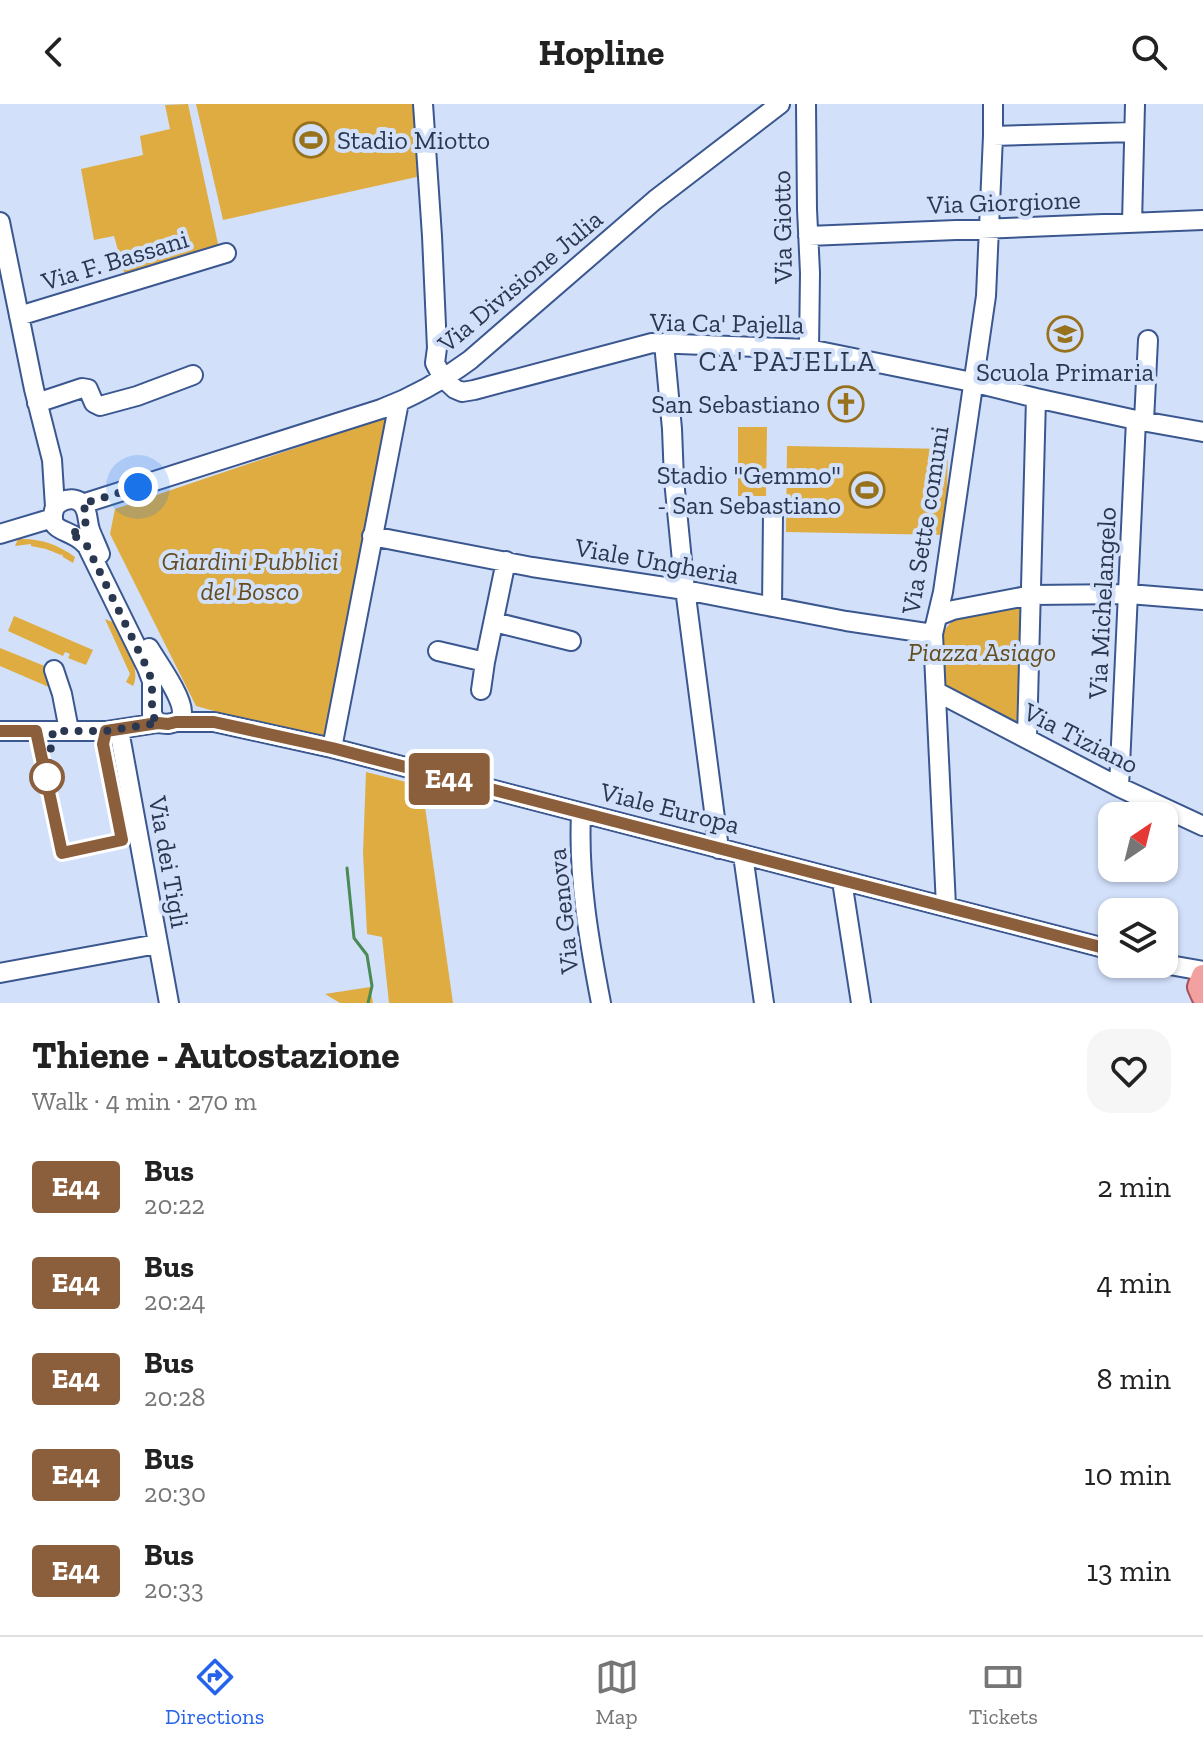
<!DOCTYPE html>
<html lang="en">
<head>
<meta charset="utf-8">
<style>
	:root { --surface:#fff; --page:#f6f6f6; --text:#222; --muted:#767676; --line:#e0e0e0; --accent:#2563eb }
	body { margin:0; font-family:"Zilla Slab",serif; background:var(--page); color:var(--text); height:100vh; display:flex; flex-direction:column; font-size:30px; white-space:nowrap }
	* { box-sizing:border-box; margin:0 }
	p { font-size:26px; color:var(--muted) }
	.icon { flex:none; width:44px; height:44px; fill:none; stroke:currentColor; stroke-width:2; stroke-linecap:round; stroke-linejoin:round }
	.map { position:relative; height:899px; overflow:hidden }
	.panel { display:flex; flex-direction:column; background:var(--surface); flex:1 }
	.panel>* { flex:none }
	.badge { padding:0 16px; border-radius:6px; font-size:28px; line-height:52px }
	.needle { width:52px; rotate:35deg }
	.tools { position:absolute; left:1098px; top:698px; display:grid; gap:16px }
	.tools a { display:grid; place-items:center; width:80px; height:80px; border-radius:16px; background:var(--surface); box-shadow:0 2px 6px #0004; font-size:40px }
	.you { position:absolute; width:40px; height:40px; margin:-20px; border:6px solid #fff; border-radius:50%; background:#1a73e8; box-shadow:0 0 0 12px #1a73e833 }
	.map>.badge { position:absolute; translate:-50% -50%; box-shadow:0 0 0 4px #fff }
	.round { display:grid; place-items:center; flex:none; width:84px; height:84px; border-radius:24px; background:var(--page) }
	.summary { display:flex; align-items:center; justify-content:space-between; height:136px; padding:0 32px }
	h1 { font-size:38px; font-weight:700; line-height:60px }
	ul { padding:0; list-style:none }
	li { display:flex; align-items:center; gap:24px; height:96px; padding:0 32px }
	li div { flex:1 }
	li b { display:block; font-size:30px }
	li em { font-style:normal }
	li .badge { min-width:88px; font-weight:700; text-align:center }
	header { display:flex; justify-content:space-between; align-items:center; height:104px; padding:0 32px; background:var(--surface); font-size:36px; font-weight:700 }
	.tabs { display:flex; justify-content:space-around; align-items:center; height:112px; border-top:2px solid var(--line); background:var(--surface); font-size:22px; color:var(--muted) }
	.tabs a { display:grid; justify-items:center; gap:4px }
	.tabs .current { color:var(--accent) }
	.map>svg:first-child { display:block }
	.green { fill:#deac40 }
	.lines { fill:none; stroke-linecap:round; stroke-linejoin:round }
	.stream { stroke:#4a8a54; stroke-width:3 }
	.minor-casing { stroke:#3b578f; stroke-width:22 }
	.major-casing { stroke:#a6525b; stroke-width:26 }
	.minor { stroke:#fff; stroke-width:18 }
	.major { stroke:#f2a0a0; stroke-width:22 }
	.line-casing { stroke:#fff; stroke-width:18 }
	.line { stroke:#8b5e3c; stroke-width:12 }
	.walk { stroke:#2a3751; stroke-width:8; stroke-dasharray:0 14.4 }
	.stop-dot { fill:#fff; stroke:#8b5e3c; stroke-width:4 }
	.labels { text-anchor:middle; stroke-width:8; stroke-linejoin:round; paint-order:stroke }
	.poi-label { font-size:26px; fill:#2a3751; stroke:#d2e0fa; text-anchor:end }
	.street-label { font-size:26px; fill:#2a3751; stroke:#d2e0fa }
	.park-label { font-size:26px; font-style:italic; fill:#644d1e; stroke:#d2e0fa }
	.neighbourhood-label { font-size:28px; letter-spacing:2px; fill:#2a3751; stroke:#d2e0fa }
</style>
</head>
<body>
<header><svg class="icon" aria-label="back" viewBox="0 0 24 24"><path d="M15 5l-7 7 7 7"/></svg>Hopline<svg class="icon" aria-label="search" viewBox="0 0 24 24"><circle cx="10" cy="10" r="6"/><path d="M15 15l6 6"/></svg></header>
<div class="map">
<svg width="1203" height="899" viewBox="0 0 1203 899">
	<rect width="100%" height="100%" fill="#d2e0fa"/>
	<!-- green -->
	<path class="green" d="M188,0L220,149L126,175L114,132L94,136L81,65L143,51L140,32L170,25L165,1Z
		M196,0H416L421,72L223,116Z
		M387,313L326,638L196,602L110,430L115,405Z
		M738,323H767L766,392H738Z
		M787,342L948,345L946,431L786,428Z
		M18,435C40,434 57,440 75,453L73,459L63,453L62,450L61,451L46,445L31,442V440L15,442Z
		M1025,503L1021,625L943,584C943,570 940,554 941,540C945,501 995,506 1025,503Z
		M14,512L93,546L86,561L68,554L70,550L65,548L63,552L8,527Z
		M105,515L115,519C123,536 142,564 133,582L126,578L130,570Z
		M0,544L47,563L58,587L0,562Z
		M366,668L422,682L453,899H389L382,833L367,830L363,749Z
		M370,883L373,899H340L325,890Z"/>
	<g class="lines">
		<!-- stream -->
		<path class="stream" d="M347,764L354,834L367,851L372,882L368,899"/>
		<defs>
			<path id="minor" d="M423,0L432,132L437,244L435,259L443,274L455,285L462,288L474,286L652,239L809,245L972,278L1036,294L1136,316L1203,328
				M806,0L807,105L810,169L809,245
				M993,32L1134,28
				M0,118L34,285L52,356L55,403C47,426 62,424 76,433C80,435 84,439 87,442L147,564L152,577V611L158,619
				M1132,119L1135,0
				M808,132L1203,116
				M19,212L226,149
				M664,239L672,325L674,376L684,477L719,745
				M37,299L82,284L88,285L94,299L100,302L137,292L193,271
				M1144,317L1148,236
				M82,400L381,305C413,293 443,276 470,256L655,96L780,0
				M55,403C64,393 81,391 86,407C88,413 88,420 90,426C93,434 97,442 100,450
				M0,430L53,414
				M372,432L532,463L685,486L846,517L933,530
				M772,503L773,411
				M938,512L953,506L1032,491L1129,490L1203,496
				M494,518L571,537
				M149,544C158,559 182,592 182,608C182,615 181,614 176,618
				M438,547L485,558
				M54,566L62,590L68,621
				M481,586L485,558L506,457
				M937,588L1119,683L1203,722
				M119,626L169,899
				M0,627H106L158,619L168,620L176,618H214L332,644L1112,846
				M1027,634L1036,294
				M332,644L399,298
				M1119,683L1136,316
				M581,710C578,773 589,837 601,899
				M743,751L764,899
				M842,777L861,899
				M946,802L933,530L943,488L986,192L993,32V0
				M1164,860L1203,867
				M0,869L157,840"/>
			<path id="major" d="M1203,872L1199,883L1203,892"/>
		</defs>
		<!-- minor casing -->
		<use href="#minor" class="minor-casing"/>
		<!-- major casing -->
		<use href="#major" class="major-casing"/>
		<!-- minor -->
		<use href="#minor" class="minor"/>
		<!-- major -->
		<use href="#major" class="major"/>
	</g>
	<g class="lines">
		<defs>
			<path id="line" d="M0,627H36L62,749L122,736L103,640L106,627L158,619L168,620L176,618H214L332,644L1112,846"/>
		</defs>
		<!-- line casing -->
		<use href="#line" class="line-casing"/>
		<!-- line -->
		<use href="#line" class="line"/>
		<!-- walk -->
		<path class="walk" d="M47,673L53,627H106L158,619L152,611V577L147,564L87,442L78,434L69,429C86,428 91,413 82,400L138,383"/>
	</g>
	<!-- icons -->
	<defs>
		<symbol id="stadium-ring" viewBox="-11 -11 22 22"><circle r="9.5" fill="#d2e0fa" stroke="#97711b" stroke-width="1.5"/><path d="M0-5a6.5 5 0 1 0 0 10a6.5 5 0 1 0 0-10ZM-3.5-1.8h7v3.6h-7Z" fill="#97711b"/></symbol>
		<symbol id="school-ring" viewBox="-11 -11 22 22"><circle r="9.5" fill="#d2e0fa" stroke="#97711b" stroke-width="1.5"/><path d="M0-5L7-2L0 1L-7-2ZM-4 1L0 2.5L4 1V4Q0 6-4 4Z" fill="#97711b"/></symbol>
		<symbol id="church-ring" viewBox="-11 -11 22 22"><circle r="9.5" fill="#d2e0fa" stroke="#97711b" stroke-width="1.5"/><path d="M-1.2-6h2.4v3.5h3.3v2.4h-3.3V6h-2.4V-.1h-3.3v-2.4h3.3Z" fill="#97711b"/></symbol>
	</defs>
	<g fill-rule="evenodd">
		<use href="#stadium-ring" x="291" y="16" width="40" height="40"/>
		<use href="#school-ring" x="1045" y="210" width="40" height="40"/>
		<use href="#church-ring" x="826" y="280" width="40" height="40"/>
		<use href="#stadium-ring" x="847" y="366" width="40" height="40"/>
	</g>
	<!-- markers -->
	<circle class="stop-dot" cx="47" cy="673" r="16"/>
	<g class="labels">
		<!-- poi labels -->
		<g class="poi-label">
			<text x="337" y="45" text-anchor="start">Stadio Miotto</text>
			<text x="1065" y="277" text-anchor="middle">Scuola Primaria</text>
			<text x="820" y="309">San Sebastiano</text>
			<text x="841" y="380">Stadio "Gemmo"<tspan x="841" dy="30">- San Sebastiano</tspan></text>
		</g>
		<!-- street labels -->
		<g class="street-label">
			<text transform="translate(1004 98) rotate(-2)" y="9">Via Giorgione</text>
			<text transform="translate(782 123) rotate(-91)" y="9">Via Giotto</text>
			<text transform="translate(115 156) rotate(-17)" y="9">Via F. Bassani</text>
			<text transform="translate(520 177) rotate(-40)" y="9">Via Divisione Julia</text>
			<text transform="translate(727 219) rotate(1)" y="9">Via Ca' Pajella</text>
			<text transform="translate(925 416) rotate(-81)" y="9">Via Sette comuni</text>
			<text transform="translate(657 457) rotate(10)" y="9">Viale Ungheria</text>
			<text transform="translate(1102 499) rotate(-87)" y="9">Via Michelangelo</text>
			<text transform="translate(1081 634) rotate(27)" y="9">Via Tiziano</text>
			<text transform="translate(670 704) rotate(14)" y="9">Viale Europa</text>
			<text transform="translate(169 758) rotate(80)" y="9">Via dei Tigli</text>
			<text transform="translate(563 807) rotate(-96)" y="9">Via Genova</text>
		</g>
		<!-- park labels -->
		<g class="park-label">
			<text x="250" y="466">Giardini Pubblici<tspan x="250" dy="30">del Bosco</tspan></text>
			<text x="982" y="557">Piazza Asiago</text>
		</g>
		<!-- neighbourhood labels -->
		<g class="neighbourhood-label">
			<text x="788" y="267">CA' PAJELLA</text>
		</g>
	</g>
</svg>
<div class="tools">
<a><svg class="needle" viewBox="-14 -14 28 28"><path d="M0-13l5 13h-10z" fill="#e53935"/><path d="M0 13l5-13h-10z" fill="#767676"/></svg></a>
<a><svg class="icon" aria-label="layers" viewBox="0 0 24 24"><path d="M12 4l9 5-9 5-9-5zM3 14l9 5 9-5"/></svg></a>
</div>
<div class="you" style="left:138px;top:383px"></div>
<b class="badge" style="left:449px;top:675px;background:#8b5e3c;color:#fff">E44</b>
</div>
<section class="panel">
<div class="summary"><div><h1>Thiene - Autostazione</h1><p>Walk · 4 min · 270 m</p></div><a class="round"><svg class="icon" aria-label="heart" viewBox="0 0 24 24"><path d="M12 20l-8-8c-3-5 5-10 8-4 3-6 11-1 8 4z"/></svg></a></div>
<ul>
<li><span class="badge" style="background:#8b5e3c;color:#fff">E44</span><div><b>Bus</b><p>20:22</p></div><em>2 min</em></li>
<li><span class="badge" style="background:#8b5e3c;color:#fff">E44</span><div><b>Bus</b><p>20:24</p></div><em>4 min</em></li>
<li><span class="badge" style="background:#8b5e3c;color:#fff">E44</span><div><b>Bus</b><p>20:28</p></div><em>8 min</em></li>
<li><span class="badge" style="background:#8b5e3c;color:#fff">E44</span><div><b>Bus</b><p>20:30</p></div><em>10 min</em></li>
<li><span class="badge" style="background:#8b5e3c;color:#fff">E44</span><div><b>Bus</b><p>20:33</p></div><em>13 min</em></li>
</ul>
</section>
<nav class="tabs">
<a class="current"><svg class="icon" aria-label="directions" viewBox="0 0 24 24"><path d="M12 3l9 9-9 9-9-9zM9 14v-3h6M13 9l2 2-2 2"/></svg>Directions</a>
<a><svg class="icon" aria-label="map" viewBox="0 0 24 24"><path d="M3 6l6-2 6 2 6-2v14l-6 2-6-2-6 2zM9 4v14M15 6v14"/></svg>Map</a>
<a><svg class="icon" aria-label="tickets" viewBox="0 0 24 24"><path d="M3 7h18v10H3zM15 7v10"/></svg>Tickets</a>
</nav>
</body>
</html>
